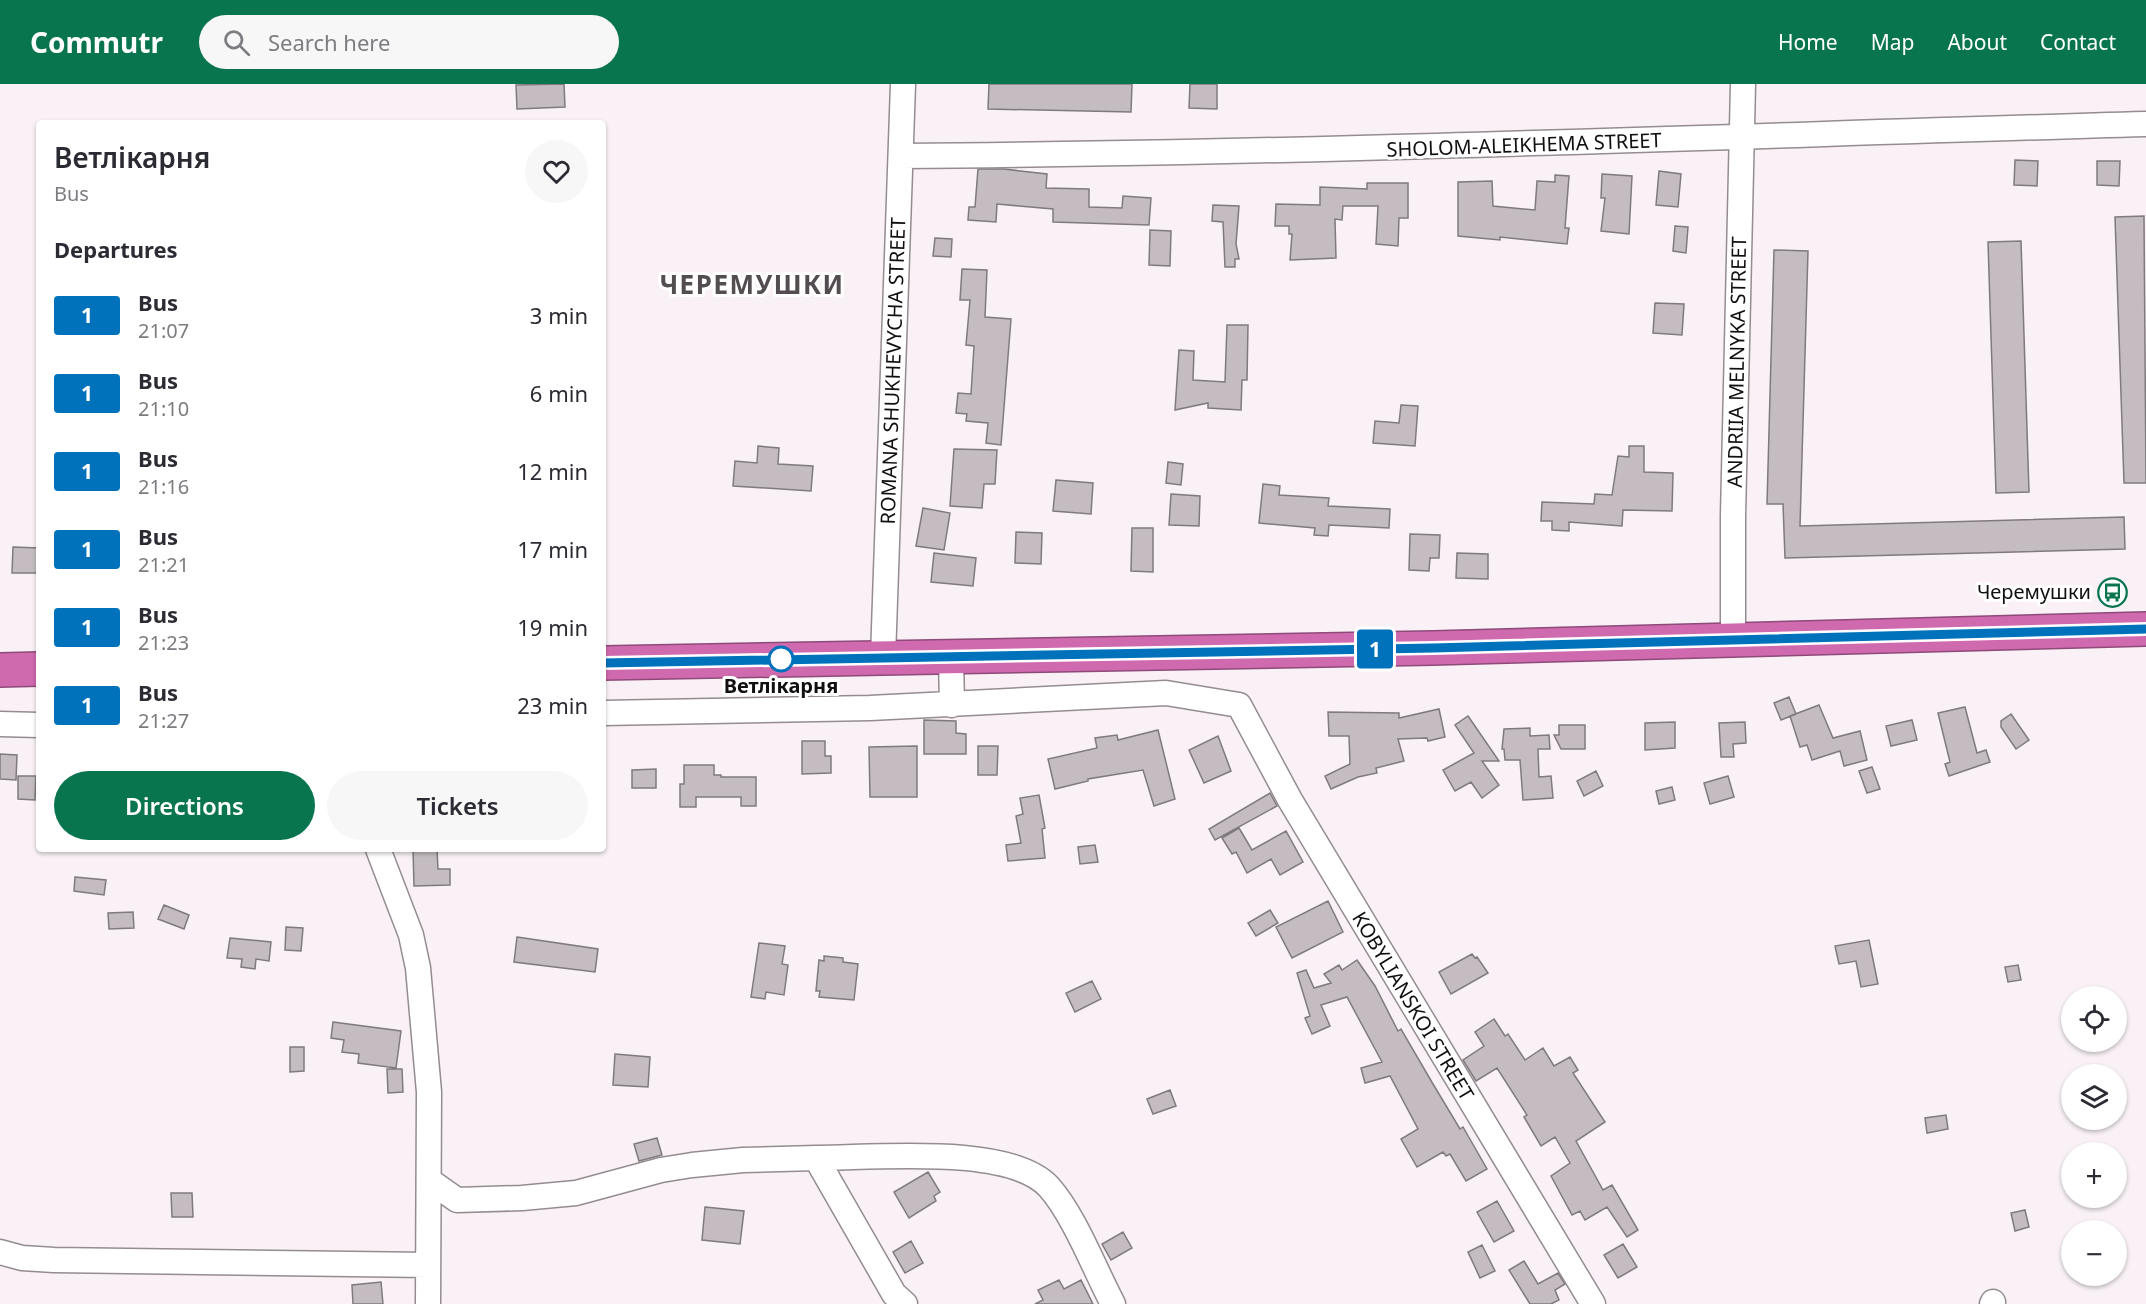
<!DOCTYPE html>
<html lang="en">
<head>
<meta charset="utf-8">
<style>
	:root { --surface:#fff; --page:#f7f7f7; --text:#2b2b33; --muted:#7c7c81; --accent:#09754e }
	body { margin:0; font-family:"Noto Sans",sans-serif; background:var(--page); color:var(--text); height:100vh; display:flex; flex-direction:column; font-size:22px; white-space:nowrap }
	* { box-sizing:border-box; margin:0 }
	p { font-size:20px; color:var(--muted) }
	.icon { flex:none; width:33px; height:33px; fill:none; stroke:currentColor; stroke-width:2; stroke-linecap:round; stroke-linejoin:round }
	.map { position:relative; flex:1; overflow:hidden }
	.sheet { position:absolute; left:36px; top:36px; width:570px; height:732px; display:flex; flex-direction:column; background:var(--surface); border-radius:6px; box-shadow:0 2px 4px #0004 }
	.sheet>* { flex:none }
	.badge { padding:0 12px; border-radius:4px; font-size:21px; line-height:39px }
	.tools { position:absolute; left:2061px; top:902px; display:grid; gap:12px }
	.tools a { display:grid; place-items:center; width:66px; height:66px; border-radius:50%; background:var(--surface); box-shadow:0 2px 4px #0004; font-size:30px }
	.map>.badge { position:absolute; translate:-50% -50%; box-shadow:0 0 0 3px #fff }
	h2 { padding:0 18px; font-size:22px; line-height:54px }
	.round { display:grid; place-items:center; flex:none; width:63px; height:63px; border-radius:32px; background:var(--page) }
	.overview { display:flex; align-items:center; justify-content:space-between; height:102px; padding:0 18px }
	h1 { font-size:28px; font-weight:600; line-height:45px }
	.action { display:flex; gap:12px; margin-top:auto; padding:12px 18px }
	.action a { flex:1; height:69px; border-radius:36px; background:var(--accent); color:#fff; font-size:24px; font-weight:600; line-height:69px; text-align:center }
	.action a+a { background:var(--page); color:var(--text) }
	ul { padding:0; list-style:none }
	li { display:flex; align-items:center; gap:18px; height:78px; padding:0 18px }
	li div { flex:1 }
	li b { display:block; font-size:22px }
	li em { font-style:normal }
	li .badge { min-width:66px; font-weight:700; text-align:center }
	header { display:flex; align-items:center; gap:36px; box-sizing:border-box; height:84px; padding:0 30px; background:var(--accent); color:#fff }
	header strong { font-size:28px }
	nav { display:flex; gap:33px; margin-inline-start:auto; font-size:21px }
	.search { width:420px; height:54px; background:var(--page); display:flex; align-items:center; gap:15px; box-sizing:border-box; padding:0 21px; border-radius:33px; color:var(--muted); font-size:22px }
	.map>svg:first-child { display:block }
	.building { fill:#c4bcc1; stroke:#80797d; stroke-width:1.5 }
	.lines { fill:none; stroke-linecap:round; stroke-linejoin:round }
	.minor-casing { stroke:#948c91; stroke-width:27 }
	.highway-casing { stroke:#8e4a78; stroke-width:36 }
	.minor { stroke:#fff; stroke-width:24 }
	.highway { stroke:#d06aaf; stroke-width:33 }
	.line-casing { stroke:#fff; stroke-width:14 }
	.line { stroke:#0072bc; stroke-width:9 }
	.stop-dot { fill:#fff; stroke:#0072bc; stroke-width:3 }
	.labels { text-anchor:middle; stroke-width:6; stroke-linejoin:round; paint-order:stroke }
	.street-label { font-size:20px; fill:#120f11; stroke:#fff }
	.poi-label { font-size:20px; fill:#120f11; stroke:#fff; text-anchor:end }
	.stop-label { font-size:20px; font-weight:bold; fill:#120f11; stroke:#fff }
	.district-label { font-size:26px; font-weight:bold; letter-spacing:1.5px; fill:#534d51; stroke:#fff }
</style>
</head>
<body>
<header>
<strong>Commutr</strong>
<div class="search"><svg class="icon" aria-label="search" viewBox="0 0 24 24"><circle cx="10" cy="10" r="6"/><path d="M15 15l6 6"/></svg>Search here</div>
<nav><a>Home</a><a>Map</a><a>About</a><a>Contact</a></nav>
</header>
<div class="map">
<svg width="2146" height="1220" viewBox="0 0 2146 1220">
	<rect width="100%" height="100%" fill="#f9f1f6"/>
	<!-- building -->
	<path class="building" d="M564,0L565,23L517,25L516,1Z
		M989,0H1132L1131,28L988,25Z
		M1190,0H1217V25L1189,24Z
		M2015,76L2038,77L2037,102L2014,101Z
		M2097,77H2120L2119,102L2097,101Z
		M978,85H1004L1047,90L1046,104L1089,105V123L1122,124L1123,112L1151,114L1149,141L1053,138V125L997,120L996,138L968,136L969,123H975Z
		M1659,87L1681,90L1678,123L1656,121Z
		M1602,90L1632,92L1629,150L1601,147L1605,114H1601Z
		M1555,91L1569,92L1565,144H1569L1567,160L1500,153V156L1458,152V98L1492,97L1493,122L1535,126L1537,97L1555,98Z
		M1367,99H1408V134H1399L1398,162L1376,160L1378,122H1343L1342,136L1335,135L1336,174L1290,176L1292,150H1289V142H1275L1276,120L1320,121V103L1367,105Z
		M1213,121L1239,122L1236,160L1239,175H1235V183H1225L1223,138L1212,137Z
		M2144,132L2146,399H2124L2115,133Z
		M1675,142L1688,143L1686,169L1673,167Z
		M1150,146L1171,147L1170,182L1149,181Z
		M935,154L952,155L951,173L933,172Z
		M2021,157L2029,408L1996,409L1988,158Z
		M1774,166L1808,167L1800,442L2124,433L2125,465L1785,474L1783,420H1767Z
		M962,185L987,186L985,233L1011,235L1001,361L986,359L988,339L966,337L967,330L956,329L958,309L971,310L974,262L966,261L970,216H960Z
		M1655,219L1684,220L1682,251L1653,249Z
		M1227,241H1248L1247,296H1242L1241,326L1208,324V319L1175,326L1179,266L1194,267L1193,296L1225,298Z
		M1401,321L1418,322L1415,362L1373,359L1375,337L1399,339Z
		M758,362L779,364L778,380L813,382L811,407L733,402L735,377L757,379Z
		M1629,362H1644V388L1673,389L1672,427L1623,426L1622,442L1569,438V447L1552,446V437H1541L1542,418L1594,420L1595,410L1612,411L1618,372L1629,373Z
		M954,365L997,366L995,400H984L982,424L950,422Z
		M1168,378L1183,380L1181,401L1166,399Z
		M1056,396L1093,399L1091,430L1053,427Z
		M1263,400L1280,402L1279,411L1329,414L1328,422L1390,425L1389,444L1329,441L1328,452L1314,451L1315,444L1259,439Z
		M1171,410L1200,412L1199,442L1169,441Z
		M923,424L950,429L944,466L916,462Z
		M1132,444H1153V488L1131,487Z
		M1016,448L1042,449L1041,480L1015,479Z
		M1410,450L1440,451L1439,474H1430L1429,487L1409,486Z
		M13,463L39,464V489H12Z
		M934,469L976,474L973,502L931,498Z
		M1457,469L1488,470V495L1456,494Z
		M1789,613L1796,630L1781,636L1774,619Z
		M1819,621L1833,654L1860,647L1867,676L1844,682L1840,667L1812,676L1807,661L1800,663L1790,632Z
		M1965,623L1977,669L1986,666L1990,678L1949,692L1945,680L1950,678L1938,629Z
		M1439,625L1445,653L1428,657L1427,654L1398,655L1404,677L1376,684L1377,689L1358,693L1331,705L1325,692L1350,680L1349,652H1329L1328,628L1399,629V634Z
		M2011,630L2029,656L2016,665L2001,643V637Z
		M1468,632L1499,677H1482L1499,701L1482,714L1471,698L1455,707L1443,686L1474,669L1455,641Z
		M924,636L956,637V649L966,650V670H924Z
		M1912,636L1917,656L1891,662L1886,642Z
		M1675,638V664L1645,666V639Z
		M1745,638L1746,659L1733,660L1734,673H1721L1719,639Z
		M1559,641H1585V665H1561L1554,651H1559Z
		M1530,644V652L1549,651L1550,665H1538L1539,693L1551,692L1553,714L1523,716L1520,676H1505L1504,665H1502L1504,645Z
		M1158,646L1175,715L1154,722L1143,686L1088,695V697L1055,705L1048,675L1097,664L1095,654L1117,651L1118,656Z
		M1218,652L1231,687L1204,699L1189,666Z
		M802,657H825V672H831V689L802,690Z
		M917,662V713H870L869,663Z
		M978,662H998L997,691H978Z
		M0,670L17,671L16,696L0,695Z
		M684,681H714V691H721V693H756V722H741V713H696V723H680V700H684Z
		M1872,683L1880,705L1867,709L1859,687Z
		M656,685V704H632V686Z
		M1596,687L1603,702L1584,712L1577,697Z
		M18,692H36L35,716L18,715Z
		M1728,692L1734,713L1710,720L1704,699Z
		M1672,703L1675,716L1659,720L1656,707Z
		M1270,709L1277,722L1215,756L1209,745Z
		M1039,711L1045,744L1042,745L1045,774L1008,777L1006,761L1021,759L1016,732L1023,730L1020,714Z
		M1239,744L1252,766L1286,747L1303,778L1280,791L1271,775L1247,789L1236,768L1232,770L1222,754Z
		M1095,761L1098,778L1080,780L1078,763Z
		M413,765H437L438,785H450V801L414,802Z
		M75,793L106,796L104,811L74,807Z
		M1328,817L1343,848L1292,874L1276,843Z
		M164,821L189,831L184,845L158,835Z
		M1270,826L1278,839L1256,852L1248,839Z
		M133,828L134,844L109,845L108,829Z
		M286,843L303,844L301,867L285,866Z
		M517,853L598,865L595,888L514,878Z
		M230,854L271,858L269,877L256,875L255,885L241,883L242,875L227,874Z
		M1869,856L1878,900L1861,903L1856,877L1839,880L1835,862Z
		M759,859L785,862L782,880L788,881L784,911L766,908L765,915L751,913Z
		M1472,870L1475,874L1477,873L1488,889L1451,910L1439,888Z
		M824,872L843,874V878L858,880L854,916L819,913L820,907H816L819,876L824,877Z
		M1357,876L1375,902L1398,947L1401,945L1433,1000L1460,1045L1463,1043L1487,1085L1466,1097L1450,1070L1446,1072L1443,1068L1417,1083L1401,1055L1418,1045L1390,992L1365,999L1361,984L1382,978L1347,913L1321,921L1330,942L1312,950L1305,934L1310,932L1297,889L1306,886L1314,904L1331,899L1324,890L1339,881L1342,886Z
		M2018,881L2021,896L2008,898L2005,883Z
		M1092,897L1101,915L1075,928L1066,909Z
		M1494,935L1505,952L1508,950L1525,976L1543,964L1554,982L1570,973L1578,986L1573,989L1605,1038L1576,1057L1603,1106L1612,1101L1638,1146L1627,1153L1607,1123L1585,1136L1580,1127L1572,1131L1551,1092L1570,1079L1555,1053L1541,1062L1524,1033L1527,1031L1497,984L1476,997L1463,976L1484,962L1475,948Z
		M333,938L401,947L396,984L358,979L359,970L342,968L344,956L331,954Z
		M290,963H304V987L290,988Z
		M615,970L650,973L648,1003L613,1001Z
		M387,985H402L403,1008L388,1009Z
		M1170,1006L1176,1022L1153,1030L1147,1015Z
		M1946,1031L1948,1045L1927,1049L1925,1034Z
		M657,1054L662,1071L639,1077L634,1060Z
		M928,1088L940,1108L934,1112L936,1117L909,1134L894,1108Z
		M171,1109H192L193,1133H172Z
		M1497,1117L1514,1147L1494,1158L1477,1128Z
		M705,1123L744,1127L740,1160L702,1156Z
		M2025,1126L2029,1143L2015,1147L2011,1129Z
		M1123,1148L1132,1164L1111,1176L1102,1160Z
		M911,1157L923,1179L905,1189L893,1168Z
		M1623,1160L1637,1183L1618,1194L1604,1171Z
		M1482,1161L1495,1187L1480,1194L1468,1168Z
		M1524,1177L1538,1200L1558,1189L1565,1200L1555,1206L1559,1216L1551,1220H1530L1509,1186Z
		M1059,1196L1064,1205L1081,1196L1093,1220H1035L1043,1216L1038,1206Z
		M381,1198L383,1220H353L352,1201Z"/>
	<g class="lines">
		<defs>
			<path id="minor" d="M901,72C1316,69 1731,52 2146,40
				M1733,556V432L1743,0
				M883,573L903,0
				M951,574L952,621
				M603,629L870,624L1166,609L1239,621L1290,716L1593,1220
				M0,640L39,641
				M378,765L411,851L418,884L429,1008L428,1220
				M816,1074C874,1074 1010,1060 1049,1103C1074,1131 1095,1186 1113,1220
				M430,1097L457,1116L522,1114L576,1109L661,1086L692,1081L743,1076L816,1074L894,1210L905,1220
				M0,1168L22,1174L54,1176L428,1181
				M1992,1220L1993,1218"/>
			<path id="highway" d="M603,579L1433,564L2146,545
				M0,586L39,585"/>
		</defs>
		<!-- minor casing -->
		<use href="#minor" class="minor-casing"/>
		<!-- highway casing -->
		<use href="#highway" class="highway-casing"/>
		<!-- minor -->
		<use href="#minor" class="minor"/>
		<!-- highway -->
		<use href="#highway" class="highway"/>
	</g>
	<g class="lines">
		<defs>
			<path id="line" d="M603,579L1433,564L2146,545"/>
		</defs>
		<!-- line casing -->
		<use href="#line" class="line-casing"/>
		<!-- line -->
		<use href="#line" class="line"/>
	</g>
	<!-- icons -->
	<defs>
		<symbol id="bus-ring" viewBox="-11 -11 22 22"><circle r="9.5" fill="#fff" stroke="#09754e" stroke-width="1.5"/><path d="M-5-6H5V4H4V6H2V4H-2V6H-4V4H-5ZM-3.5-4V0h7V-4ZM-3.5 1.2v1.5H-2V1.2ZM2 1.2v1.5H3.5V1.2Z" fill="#09754e"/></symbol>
	</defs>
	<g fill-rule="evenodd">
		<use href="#bus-ring" x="2096" y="492" width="33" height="33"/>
	</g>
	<!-- markers -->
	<circle class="stop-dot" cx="781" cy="575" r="12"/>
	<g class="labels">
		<!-- street labels -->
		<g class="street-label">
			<text transform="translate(1524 61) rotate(-2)" y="7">SHOLOM-ALEIKHEMA STREET</text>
			<text transform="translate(1737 278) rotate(-89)" y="7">ANDRIIA MELNYKA STREET</text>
			<text transform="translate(893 287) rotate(-88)" y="7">ROMANA SHUKHEVYCHA STREET</text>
			<text transform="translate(1413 922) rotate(59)" y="7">KOBYLIANSKOI STREET</text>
		</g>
		<!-- poi labels -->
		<g class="poi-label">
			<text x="2091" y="515">Черемушки</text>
		</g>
		<!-- stop labels -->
		<g class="stop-label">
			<text x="781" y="609">Ветлікарня</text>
		</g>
		<!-- district labels -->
		<g class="district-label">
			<text x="752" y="210">ЧЕРЕМУШКИ</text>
		</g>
	</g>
</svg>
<div class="tools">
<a><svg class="icon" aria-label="locate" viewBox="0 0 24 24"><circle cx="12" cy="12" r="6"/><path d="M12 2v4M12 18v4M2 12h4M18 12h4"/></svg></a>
<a><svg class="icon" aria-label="layers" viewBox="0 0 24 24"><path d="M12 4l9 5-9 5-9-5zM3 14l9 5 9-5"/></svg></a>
<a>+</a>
<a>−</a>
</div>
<b class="badge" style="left:1375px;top:565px;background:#0072bc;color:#fff">1</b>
<section class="sheet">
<div class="overview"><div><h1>Ветлікарня</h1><p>Bus</p></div><a class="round"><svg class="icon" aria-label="heart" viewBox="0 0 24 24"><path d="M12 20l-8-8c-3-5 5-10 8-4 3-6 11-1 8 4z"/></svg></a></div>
<h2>Departures</h2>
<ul>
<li><span class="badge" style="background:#0072bc;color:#fff">1</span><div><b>Bus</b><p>21:07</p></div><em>3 min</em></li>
<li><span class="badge" style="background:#0072bc;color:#fff">1</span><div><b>Bus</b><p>21:10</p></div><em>6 min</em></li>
<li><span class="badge" style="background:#0072bc;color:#fff">1</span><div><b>Bus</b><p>21:16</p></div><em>12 min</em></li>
<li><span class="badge" style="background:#0072bc;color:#fff">1</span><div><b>Bus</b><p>21:21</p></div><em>17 min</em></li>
<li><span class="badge" style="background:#0072bc;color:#fff">1</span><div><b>Bus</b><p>21:23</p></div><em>19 min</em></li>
<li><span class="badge" style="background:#0072bc;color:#fff">1</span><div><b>Bus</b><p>21:27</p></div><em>23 min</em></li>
</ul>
<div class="action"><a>Directions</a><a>Tickets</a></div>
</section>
</div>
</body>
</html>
